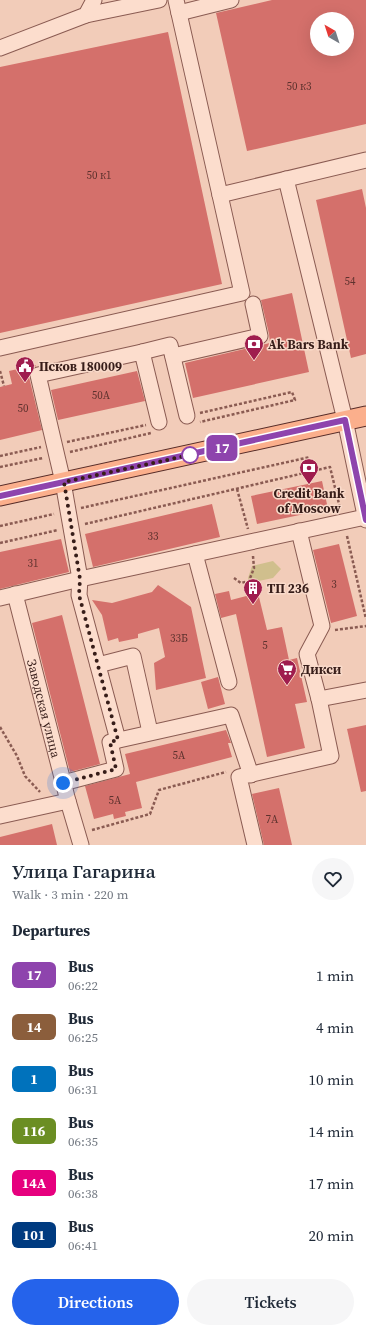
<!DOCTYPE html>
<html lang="en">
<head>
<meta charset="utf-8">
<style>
	:root { --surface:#fff; --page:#f6f6f7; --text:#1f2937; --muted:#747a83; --accent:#2563eb }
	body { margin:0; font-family:"Source Serif 4",serif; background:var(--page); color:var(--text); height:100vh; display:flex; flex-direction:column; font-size:15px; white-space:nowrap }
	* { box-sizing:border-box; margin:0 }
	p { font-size:13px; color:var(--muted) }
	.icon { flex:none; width:22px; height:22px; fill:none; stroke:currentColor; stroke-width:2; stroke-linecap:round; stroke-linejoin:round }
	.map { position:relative; height:845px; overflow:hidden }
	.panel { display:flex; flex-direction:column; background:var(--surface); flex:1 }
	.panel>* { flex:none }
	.badge { padding:0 8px; border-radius:6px; font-size:14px; line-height:26px }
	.needle { width:26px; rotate:321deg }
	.tools { position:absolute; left:310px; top:12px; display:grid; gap:8px }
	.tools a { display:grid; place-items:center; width:44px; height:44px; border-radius:50%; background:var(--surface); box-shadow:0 4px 16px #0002; font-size:20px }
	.you { position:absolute; width:20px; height:20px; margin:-10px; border:3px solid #fff; border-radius:50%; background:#1a73e8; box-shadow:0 0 0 6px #1a73e833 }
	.map>.badge { position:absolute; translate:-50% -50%; box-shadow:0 0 0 2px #fff }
	h2 { padding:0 12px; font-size:15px; line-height:36px }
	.round { display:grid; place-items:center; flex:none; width:42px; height:42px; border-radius:21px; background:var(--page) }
	.overview { display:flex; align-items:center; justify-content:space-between; height:68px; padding:0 12px }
	h1 { font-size:19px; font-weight:600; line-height:30px }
	.action { display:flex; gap:8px; margin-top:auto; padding:8px 12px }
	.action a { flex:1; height:46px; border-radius:24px; background:var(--accent); color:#fff; font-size:16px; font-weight:600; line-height:46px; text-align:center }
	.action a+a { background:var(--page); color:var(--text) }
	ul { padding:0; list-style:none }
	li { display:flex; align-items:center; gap:12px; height:52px; padding:0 12px }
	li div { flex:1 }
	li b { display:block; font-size:15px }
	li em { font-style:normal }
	li .badge { min-width:44px; font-weight:700; text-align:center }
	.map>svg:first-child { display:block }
	.green { fill:#d0bf8d }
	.building { fill:#d4706b; fill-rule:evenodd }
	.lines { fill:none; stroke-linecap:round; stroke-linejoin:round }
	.minor-casing { stroke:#8a5b52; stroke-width:17 }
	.major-casing { stroke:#572c28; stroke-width:21 }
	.path { stroke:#8a5b52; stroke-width:2.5; stroke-dasharray:3 2; stroke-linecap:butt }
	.minor { stroke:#fcddcd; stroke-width:15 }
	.major { stroke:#fbaf8c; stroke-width:19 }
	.line-casing { stroke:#fff; stroke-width:9 }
	.line { stroke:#8e44ad; stroke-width:6 }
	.walk { stroke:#371d19; stroke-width:4; stroke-dasharray:0 7.2 }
	.stop-dot { fill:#fff; stroke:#8e44ad; stroke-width:2 }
	.labels { text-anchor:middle; stroke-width:3; stroke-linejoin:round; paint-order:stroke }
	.number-label { font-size:11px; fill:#5e322e }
	.poi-label { font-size:13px; font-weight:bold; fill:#371d19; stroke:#f9daca; text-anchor:start }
	.street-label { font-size:13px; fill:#371d19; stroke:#f9daca }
</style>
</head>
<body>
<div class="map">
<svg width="366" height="845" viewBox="0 0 366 845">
	<rect width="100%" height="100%" fill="#f2ccb9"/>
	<!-- green -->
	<path class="green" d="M273,561L281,569L273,578L249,583L248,578L252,566Z"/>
	<!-- building -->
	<path class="building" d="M272,0H366V124L247,151L216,13ZM317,19H347V49H317Z
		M168,32L222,284L0,333V67Z
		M362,189L366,208V354L351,358L316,200Z
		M292,293L309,372L193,398L185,363L270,343L269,334L261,300Z
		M35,365L36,366L32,369L30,372L29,377L42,430L0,440V387L12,384L9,371Z
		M137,371L145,401L58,420L51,390Z
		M322,481L328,509L257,524L251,496Z
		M212,504L220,537L93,567L85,534Z
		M61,539L69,572L0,589V552Z
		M339,544L357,616L331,623L313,550Z
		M158,585L191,607L206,678L156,690L154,663L165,657L159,628L138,634V638L119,642L118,638L108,641L102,615L92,600L112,603L152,592Z
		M229,591L231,600L258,593L267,630L282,627L289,660L297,658L307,702L295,704L305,748L267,757L236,614L221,618L215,594Z
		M62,615L100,764L70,772L32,623Z
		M218,677L225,704L208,709L201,682Z
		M366,725V791L361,792L347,729Z
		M226,730L231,743H228L232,757L136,782L142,808L125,812L126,816L114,819L113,814L94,819L85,786L130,774L125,754Z
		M279,788L292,845H264L252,794Z
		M52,824L57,845H0V837Z"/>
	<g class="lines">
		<defs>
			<g id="minor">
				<path d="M176,0L220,195L366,160"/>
				<path d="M179,13L231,0"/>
				<path d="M86,15L159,0"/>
				<path d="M0,48L86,15L94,0"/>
				<path d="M286,179L345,420L366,520"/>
				<path d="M0,348L242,293L220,195"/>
				<path d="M142,352L170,345L187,416"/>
				<path d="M173,356L260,336L253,304"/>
				<path d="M299,531L322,626L307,654L319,699"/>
				<path d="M195,554L229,682"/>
				<path id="s1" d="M15,594L68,801L81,845"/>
				<path d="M0,598L80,579L365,517"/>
				<path d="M98,665L133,656L150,732"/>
				<path d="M118,740L79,595L80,579L63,482L38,375L142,352L159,422"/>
				<path d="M63,783L116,769L110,742L231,715L251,775"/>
				<path d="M0,816L68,801"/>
				<path d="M255,845L239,777L331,756L319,699L366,690"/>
			</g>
			<path id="major" d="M0,496L366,416"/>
		</defs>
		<!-- minor casing -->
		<use href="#minor" class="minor-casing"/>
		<!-- major casing -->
		<use href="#major" class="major-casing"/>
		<!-- path -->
		<path class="path" d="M0,371L4,386
			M200,413L292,392L295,400L200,422
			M67,442L146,425
			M70,452L151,433
			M0,456L41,447
			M0,467L43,458
			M237,489L248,529
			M81,508L310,457
			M85,524L330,467L340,508
			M0,526L54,514
			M347,536L366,619
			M0,543L58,530
			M234,578L241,583L249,581L254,568L253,556
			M335,630L366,626
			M0,727L17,756L25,776L40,792
			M92,830L150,814L159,790L226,772"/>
		<!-- minor -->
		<use href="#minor" class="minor"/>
		<!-- major -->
		<use href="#major" class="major"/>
	</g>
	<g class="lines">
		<defs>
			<path id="line" d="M0,496L345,420L366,520"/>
		</defs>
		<!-- line casing -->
		<use href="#line" class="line-casing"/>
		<!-- line -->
		<use href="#line" class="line"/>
		<!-- walk -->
		<path class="walk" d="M63,783L116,769L110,742L118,740L79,595L80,579L64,482L190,455"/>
	</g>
	<!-- icons -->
	<defs>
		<symbol id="bank-pin" viewBox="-11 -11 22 30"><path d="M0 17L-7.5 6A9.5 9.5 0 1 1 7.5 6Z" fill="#9f1d4e" stroke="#f9daca"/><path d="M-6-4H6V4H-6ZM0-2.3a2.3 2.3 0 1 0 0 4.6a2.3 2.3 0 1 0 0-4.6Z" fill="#fff"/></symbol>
		<symbol id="civic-pin" viewBox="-11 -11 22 30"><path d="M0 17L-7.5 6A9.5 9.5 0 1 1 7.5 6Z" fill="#9f1d4e" stroke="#f9daca"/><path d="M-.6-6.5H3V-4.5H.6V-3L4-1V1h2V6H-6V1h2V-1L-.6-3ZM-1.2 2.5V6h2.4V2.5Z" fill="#fff"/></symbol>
		<symbol id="building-pin" viewBox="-11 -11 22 30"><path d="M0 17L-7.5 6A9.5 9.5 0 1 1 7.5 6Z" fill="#9f1d4e" stroke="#f9daca"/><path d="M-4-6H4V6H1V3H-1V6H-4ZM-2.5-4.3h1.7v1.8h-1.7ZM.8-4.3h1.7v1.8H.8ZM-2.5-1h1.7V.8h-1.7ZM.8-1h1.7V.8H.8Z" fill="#fff"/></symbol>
		<symbol id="supermarket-pin" viewBox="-11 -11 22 30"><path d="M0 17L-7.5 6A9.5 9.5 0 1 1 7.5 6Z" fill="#9f1d4e" stroke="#f9daca"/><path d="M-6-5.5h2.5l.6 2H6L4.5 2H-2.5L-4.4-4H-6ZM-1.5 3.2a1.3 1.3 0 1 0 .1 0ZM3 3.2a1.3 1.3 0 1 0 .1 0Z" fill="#fff"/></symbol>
	</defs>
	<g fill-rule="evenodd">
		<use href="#bank-pin" x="243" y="333" width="22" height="30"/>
		<use href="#civic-pin" x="14" y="355" width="22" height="30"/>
		<use href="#bank-pin" x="298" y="457" width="22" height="30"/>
		<use href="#building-pin" x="242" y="577" width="22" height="30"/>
		<use href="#supermarket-pin" x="276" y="658" width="22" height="30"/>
	</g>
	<!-- markers -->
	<circle class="stop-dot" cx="190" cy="455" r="8"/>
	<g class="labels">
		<!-- number labels -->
		<g class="number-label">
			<text x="299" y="90">50 к3</text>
			<text x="99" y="179">50 к1</text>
			<text x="350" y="285">54</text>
			<text x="101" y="399">50А</text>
			<text x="23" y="412">50</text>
			<text x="153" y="540">33</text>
			<text x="33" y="567">31</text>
			<text x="334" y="588">3</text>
			<text x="179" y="642">33Б</text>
			<text x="265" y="649">5</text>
			<text x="179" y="759">5А</text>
			<text x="115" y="804">5А</text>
			<text x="272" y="823">7А</text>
		</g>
		<!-- poi labels -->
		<g class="poi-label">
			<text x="268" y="349">Ak Bars Bank</text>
			<text x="39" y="371">Псков 180009</text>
			<text x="309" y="498" text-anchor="middle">Credit Bank<tspan x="309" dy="15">of Moscow</tspan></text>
			<text x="267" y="593">ТП 236</text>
			<text x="301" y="674">Дикси</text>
		</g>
		<!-- street labels -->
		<g class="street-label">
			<text dy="5" stroke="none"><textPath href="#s1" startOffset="118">Заводская улица</textPath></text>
		</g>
	</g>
</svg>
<div class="tools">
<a><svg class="needle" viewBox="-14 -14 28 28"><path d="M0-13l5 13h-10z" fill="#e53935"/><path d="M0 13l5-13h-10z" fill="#747a83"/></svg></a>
</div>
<div class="you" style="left:63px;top:783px"></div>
<b class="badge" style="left:222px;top:448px;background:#8e44ad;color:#fff">17</b>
</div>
<section class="panel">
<div class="overview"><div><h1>Улица Гагарина</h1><p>Walk · 3 min · 220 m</p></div><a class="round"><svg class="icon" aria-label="heart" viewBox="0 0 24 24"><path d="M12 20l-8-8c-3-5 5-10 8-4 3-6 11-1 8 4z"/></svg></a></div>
<h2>Departures</h2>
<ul>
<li><span class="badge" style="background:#8e44ad;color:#fff">17</span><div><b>Bus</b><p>06:22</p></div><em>1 min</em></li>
<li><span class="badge" style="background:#8b5e3c;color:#fff">14</span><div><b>Bus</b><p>06:25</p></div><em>4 min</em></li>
<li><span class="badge" style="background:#0072bc;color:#fff">1</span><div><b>Bus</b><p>06:31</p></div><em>10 min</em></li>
<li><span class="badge" style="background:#6b8e23;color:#fff">116</span><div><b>Bus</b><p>06:35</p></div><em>14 min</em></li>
<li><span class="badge" style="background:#e6007e;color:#fff">14А</span><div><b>Bus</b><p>06:38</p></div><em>17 min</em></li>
<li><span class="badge" style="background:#003b80;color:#fff">101</span><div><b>Bus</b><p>06:41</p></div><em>20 min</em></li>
</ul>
<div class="action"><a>Directions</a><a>Tickets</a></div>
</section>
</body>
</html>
